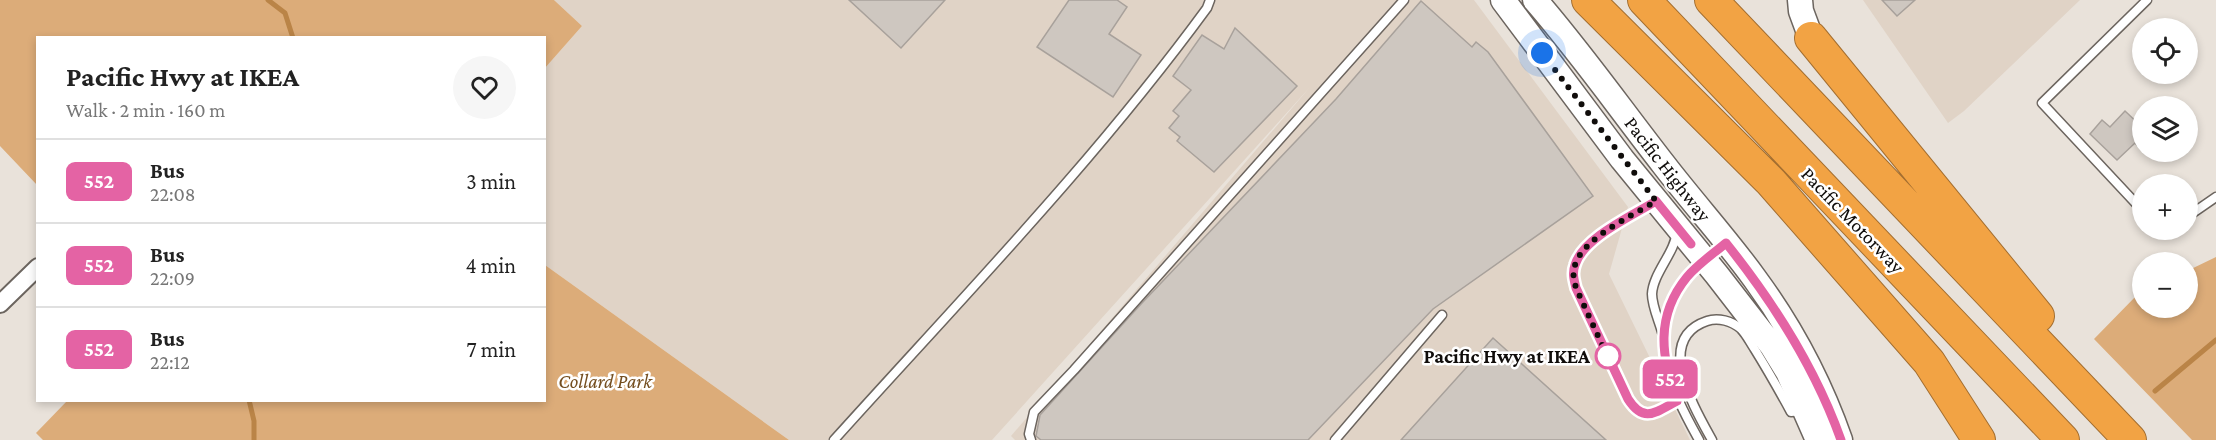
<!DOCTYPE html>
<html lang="en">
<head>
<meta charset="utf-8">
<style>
	:root { --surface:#fff; --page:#f6f6f6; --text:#222; --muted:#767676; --line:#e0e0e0 }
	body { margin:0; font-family:"Crimson Pro",serif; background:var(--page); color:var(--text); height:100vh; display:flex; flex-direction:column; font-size:22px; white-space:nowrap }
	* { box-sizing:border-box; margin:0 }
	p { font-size:20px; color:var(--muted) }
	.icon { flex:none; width:33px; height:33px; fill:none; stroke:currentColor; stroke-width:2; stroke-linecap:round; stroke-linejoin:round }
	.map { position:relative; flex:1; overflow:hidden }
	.side { position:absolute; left:36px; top:36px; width:510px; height:366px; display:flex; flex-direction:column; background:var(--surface); border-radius:0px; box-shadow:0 3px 9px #0003 }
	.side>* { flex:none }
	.badge { padding:0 12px; border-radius:9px; font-size:21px; line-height:39px }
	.tools { position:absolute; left:2132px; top:18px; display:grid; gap:12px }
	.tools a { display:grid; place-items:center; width:66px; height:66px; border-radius:50%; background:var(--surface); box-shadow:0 3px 9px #0003; font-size:30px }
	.you { position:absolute; width:30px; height:30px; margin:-15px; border:4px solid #fff; border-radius:50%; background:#1a73e8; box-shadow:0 0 0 9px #1a73e833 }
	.map>.badge { position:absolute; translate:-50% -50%; box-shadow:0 0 0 3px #fff }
	.round { display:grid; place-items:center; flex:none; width:63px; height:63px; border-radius:32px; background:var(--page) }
	.head { display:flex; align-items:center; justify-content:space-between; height:102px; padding:0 30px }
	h1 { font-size:28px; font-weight:700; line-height:45px }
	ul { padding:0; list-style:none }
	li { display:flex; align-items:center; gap:18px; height:84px; padding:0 30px; border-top:2px solid var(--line) }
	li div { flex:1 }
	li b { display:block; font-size:22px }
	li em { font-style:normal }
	li .badge { min-width:66px; font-weight:700; text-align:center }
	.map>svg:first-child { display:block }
	.built { fill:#e0d3c6 }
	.green { fill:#dcac79 }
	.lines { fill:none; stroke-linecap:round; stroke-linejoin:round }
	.stream { stroke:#ba8447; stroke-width:5 }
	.building { fill:#cec7c0; stroke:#a8a19b; stroke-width:1.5 }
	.lane-casing { stroke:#6c655f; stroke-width:11 }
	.street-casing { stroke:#6c655f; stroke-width:20 }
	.secondary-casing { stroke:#6c655f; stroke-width:27 }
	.highway-casing { stroke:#a36e30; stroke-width:34 }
	.lane { stroke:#fff; stroke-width:8 }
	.street { stroke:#fff; stroke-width:16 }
	.secondary { stroke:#fff; stroke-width:24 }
	.highway { stroke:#f2a344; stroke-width:32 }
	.line-casing { stroke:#fff; stroke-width:14 }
	.line { stroke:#e463a4; stroke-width:9 }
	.walk { stroke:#100d0b; stroke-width:6; stroke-dasharray:0 10.8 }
	.stop-dot { fill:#fff; stroke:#e463a4; stroke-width:3 }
	.labels { text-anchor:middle; stroke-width:5; stroke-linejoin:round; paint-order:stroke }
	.street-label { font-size:20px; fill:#100d0b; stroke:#fff }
	.stop-label { font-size:20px; font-weight:bold; fill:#100d0b; stroke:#fff; text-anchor:end }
	.park-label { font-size:20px; font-style:italic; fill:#744e20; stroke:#fff }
</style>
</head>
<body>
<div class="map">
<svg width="2216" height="440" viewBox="0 0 2216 440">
	<rect width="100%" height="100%" fill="#e9e2da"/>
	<!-- built -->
	<path class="built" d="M554,0H1474L1628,207L1609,274L1690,440H1015L1011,436L1310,87L992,440H789L545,265V68L582,26Z
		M1863,0H2080L1964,111L1948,123Z"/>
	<!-- green -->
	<path class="green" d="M0,0H554L582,26L545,68L544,38H38L37,185L0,146Z
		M2216,257V440H2192L2094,339L2137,295L2142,292V308H2187V271Z
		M545,265L789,440H43L36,433L67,401L544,400Z"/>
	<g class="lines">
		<!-- stream -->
		<path class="stream" d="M268,0L285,13L293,38
			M2155,391L2216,340
			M249,400L254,421V440"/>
	</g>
	<!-- building -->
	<path class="building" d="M849,0H945L901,48Z
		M1069,0H1117L1127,7L1109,34L1141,55L1113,97L1037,47Z
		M1882,0H1915L1897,16Z
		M1421,1L1472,47L1476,42L1488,52L1593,196L1433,309L1308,440H1041L1036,436L1040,415L1142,303L1336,99Z
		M1235,28L1297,86L1214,172L1177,141L1180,137L1169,128L1179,116L1173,111L1191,90L1173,76L1202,35L1224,49Z
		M2125,111L2142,127V151L2135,143L2117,160L2090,134L2102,120L2110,127Z
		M1493,338L1606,440H1401Z"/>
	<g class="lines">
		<defs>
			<path id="lane" d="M1655,201C1632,216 1583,238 1575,265C1572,273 1574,280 1576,288L1628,399C1645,424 1656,412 1677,401
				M2142,210L2042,103L2147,0
				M2187,217L2216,197
				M1662,332C1659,321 1652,306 1652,294C1653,273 1675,253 1677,231
				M834,440C961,299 1095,161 1207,8L1210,0
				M1031,440L1029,434L1034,412L1074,370L1404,0
				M1335,440L1442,315
				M1699,440C1670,388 1642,331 1687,277C1698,264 1713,254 1726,243
				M1712,440C1695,409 1653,339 1707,321C1718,317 1732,321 1741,329C1746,334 1750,342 1754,348C1767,369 1779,390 1791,412L1803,411"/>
			<path id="street" d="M0,304L38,267"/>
			<path id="secondary" d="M1503,0L1622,159L1717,275L1772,346L1788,372L1818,440
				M1535,0C1581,53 1621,110 1664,165C1694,204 1727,240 1755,279C1791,328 1820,383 1840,440
				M1800,0L1801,11L1811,38"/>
			<path id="highway" d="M1588,0L1771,182L1929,362L1979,440
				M1644,0L2063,440
				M1711,0L2130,440
				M1811,38L2038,316"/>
		</defs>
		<!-- lane casing -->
		<use href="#lane" class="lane-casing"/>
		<!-- street casing -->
		<use href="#street" class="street-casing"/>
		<!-- secondary casing -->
		<use href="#secondary" class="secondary-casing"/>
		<!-- highway casing -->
		<use href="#highway" class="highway-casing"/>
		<!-- lane -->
		<use href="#lane" class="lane"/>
		<!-- street -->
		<use href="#street" class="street"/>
		<!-- secondary -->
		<use href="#secondary" class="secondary"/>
		<!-- highway -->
		<use href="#highway" class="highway"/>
	</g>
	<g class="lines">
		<defs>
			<path id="line" d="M1691,244L1656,201C1632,216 1583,238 1575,265C1572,273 1574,280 1576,288L1628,399C1644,424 1656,412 1677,401C1661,357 1655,316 1687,277C1698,264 1713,254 1726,243C1774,303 1815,367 1841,440"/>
		</defs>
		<!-- line casing -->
		<use href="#line" class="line-casing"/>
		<!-- line -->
		<use href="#line" class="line"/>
		<!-- walk -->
		<path class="walk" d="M1542,53L1656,201C1632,216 1583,238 1575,265C1572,273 1574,280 1576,288L1610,362L1608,356"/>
	</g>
	<!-- markers -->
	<circle class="stop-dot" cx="1608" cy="356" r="12"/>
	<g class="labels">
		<!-- street labels -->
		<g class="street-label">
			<text transform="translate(1668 169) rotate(52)" y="7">Pacific Highway</text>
			<text transform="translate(1853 220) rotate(46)" y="7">Pacific Motorway</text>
		</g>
		<!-- stop labels -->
		<g class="stop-label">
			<text x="1590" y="363">Pacific Hwy at IKEA</text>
		</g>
		<!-- park labels -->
		<g class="park-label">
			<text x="605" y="388">Collard Park</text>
		</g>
	</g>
</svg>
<div class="tools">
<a><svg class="icon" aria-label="locate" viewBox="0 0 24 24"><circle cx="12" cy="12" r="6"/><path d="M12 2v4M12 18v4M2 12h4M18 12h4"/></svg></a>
<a><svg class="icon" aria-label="layers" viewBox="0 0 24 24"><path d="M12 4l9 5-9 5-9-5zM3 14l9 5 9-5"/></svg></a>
<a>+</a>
<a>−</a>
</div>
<div class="you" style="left:1542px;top:53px"></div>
<b class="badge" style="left:1670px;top:379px;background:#e463a4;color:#fff">552</b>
<section class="side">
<div class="head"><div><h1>Pacific Hwy at IKEA</h1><p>Walk · 2 min · 160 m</p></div><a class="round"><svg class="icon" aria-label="heart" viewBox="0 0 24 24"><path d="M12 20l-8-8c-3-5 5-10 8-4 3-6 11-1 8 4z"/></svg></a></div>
<ul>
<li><span class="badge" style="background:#e463a4;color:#fff">552</span><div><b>Bus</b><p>22:08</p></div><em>3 min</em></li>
<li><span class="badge" style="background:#e463a4;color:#fff">552</span><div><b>Bus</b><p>22:09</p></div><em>4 min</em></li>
<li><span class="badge" style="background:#e463a4;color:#fff">552</span><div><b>Bus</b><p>22:12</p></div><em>7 min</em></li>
</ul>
</section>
</div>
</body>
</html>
